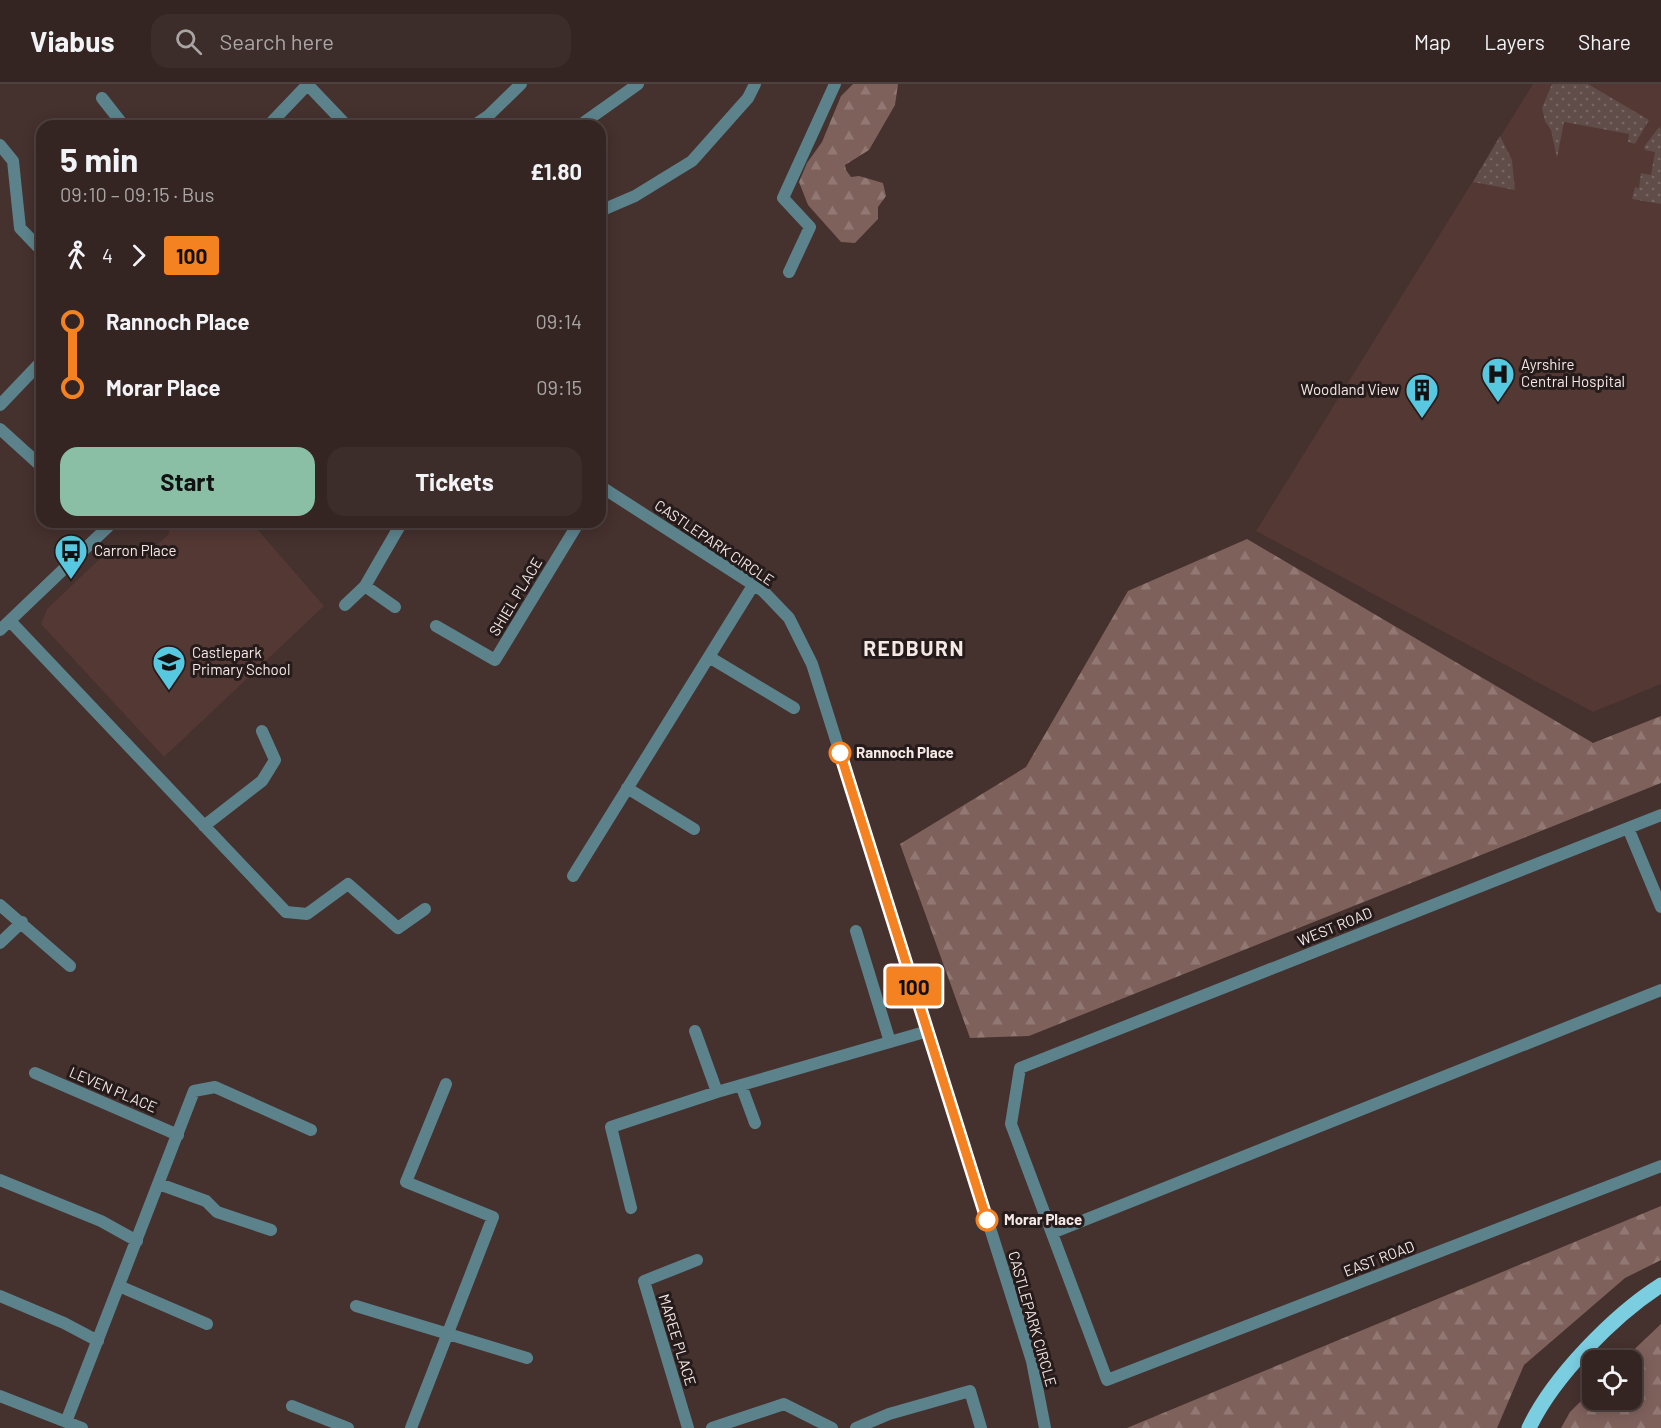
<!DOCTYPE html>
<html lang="en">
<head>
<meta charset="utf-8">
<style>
	:root { --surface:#342522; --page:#3c2d2a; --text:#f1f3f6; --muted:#a9a5a5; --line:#4e4240; --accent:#8abfa5 }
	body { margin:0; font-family:Barlow,sans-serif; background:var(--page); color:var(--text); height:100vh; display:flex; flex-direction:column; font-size:22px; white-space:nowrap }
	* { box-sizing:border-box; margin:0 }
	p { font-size:20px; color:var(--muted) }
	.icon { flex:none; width:33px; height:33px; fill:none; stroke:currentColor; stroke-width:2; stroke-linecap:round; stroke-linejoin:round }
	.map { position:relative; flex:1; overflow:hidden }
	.sheet { position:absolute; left:36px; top:36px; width:570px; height:408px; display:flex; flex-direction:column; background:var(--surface); border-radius:18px; box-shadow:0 3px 15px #0003,0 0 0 2px var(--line) }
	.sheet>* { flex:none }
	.badge { padding:0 12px; border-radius:4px; font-size:21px; line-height:39px }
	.controls { position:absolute; left:1582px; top:1266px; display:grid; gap:12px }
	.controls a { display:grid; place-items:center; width:60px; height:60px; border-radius:12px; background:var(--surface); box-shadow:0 3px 15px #0003,0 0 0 2px var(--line); font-size:30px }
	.map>.badge { position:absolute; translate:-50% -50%; box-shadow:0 0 0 3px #fff }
	.legs { display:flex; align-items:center; gap:9px; height:66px; padding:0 24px; font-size:20px }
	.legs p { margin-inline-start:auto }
	.headline { display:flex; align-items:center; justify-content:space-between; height:102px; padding:0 24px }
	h1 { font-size:33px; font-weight:700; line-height:45px }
	.button { display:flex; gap:12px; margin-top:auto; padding:12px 24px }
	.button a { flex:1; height:69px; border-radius:18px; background:var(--accent); color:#111; font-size:24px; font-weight:700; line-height:69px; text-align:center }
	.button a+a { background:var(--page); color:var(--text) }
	ul { padding:0 24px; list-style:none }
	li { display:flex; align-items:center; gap:21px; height:66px; font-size:22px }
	li i { display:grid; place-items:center; width:9px; height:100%; margin:0 8px; background:currentColor }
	li i::after { content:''; width:15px; height:15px; margin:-8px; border:4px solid; border-radius:50%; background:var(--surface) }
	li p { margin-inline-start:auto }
	li:first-child i { background:linear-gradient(#0000 50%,currentColor 0) }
	li:last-child i { background:linear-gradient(currentColor 50%,#0000 0) }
	header { display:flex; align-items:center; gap:36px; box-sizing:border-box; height:84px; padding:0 30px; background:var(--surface); border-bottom:2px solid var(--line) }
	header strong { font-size:28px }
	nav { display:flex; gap:33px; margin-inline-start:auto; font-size:21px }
	.search { width:420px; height:54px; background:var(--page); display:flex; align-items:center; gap:15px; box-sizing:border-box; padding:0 21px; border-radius:18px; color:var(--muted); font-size:22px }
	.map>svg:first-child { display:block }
	.built { fill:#533834 }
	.green { fill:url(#green-dots) }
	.forest { fill:url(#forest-firs) }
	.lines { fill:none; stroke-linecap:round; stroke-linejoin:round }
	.street { stroke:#5c838c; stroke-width:12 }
	.primary { stroke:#7acee0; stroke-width:15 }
	.line-1-casing { stroke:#fff; stroke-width:14 }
	.line-1 { stroke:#f58220; stroke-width:9 }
	.stop-1-dot { fill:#fff; stroke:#f58220; stroke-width:3 }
	.labels { text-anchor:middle; stroke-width:6; stroke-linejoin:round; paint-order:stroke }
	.poi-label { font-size:15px; fill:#f5e8e5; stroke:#251b1a; text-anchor:start }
	.street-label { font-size:15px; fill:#f5e8e5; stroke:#251b1a }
	.stop-label { font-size:15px; font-weight:bold; fill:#f5e8e5; stroke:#251b1a; text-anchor:start }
	.district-label { font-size:21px; font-weight:bold; letter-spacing:1.5px; fill:#f5e8e5; stroke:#251b1a }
</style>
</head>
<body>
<header>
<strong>Viabus</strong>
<div class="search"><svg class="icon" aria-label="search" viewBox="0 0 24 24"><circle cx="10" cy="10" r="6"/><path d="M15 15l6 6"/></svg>Search here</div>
<nav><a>Map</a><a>Layers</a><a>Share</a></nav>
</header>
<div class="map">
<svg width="1661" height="1344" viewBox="0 0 1661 1344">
	<defs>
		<pattern id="green-dots" width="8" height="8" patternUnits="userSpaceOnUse" patternTransform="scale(1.5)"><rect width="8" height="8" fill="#604c49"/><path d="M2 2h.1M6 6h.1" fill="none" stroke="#776663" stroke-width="1.8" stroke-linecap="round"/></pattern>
		<pattern id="forest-firs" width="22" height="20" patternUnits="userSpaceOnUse" patternTransform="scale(1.5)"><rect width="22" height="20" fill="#7f615c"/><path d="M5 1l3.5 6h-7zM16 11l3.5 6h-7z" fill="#927873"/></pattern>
	</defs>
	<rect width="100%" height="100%" fill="#45312e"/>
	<!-- built -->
	<path class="built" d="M1533,0H1661V600L1593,628L1256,447Z
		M172,438H251L324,522L164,673L41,540L47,525L111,464L151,466L168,451Z"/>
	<!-- green -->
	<path class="green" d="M1552,0H1588L1649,36L1635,60L1628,58L1629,50L1564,38L1557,74L1551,46L1545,37L1542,24Z
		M1659,43L1661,45V120L1632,115L1635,103L1639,104L1641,89L1651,91L1655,68L1645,66L1644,63Z
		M1500,52L1512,76L1515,106L1473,98Z"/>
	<!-- forest -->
	<path class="forest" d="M853,0H898L895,21L869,66L845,81L846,86L851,93L859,92L883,99L886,112L878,123V135L855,159L841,158L808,121L799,98L807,79L822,58L841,12Z
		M1247,455L1593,659L1661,632V699L1029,952L970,954L900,760L1026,683L1128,507Z
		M1661,1122V1176L1625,1194L1524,1281L1497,1344H1127Z
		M1661,1240V1344H1561L1570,1328L1593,1305V1316H1632V1276H1623Z"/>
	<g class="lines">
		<!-- street -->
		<path class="street" d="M308,1L347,42
			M102,14L124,42
			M268,42L308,0
			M473,42L488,32L521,0
			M579,42L638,0
			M0,61L13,77L20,144L42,167
			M600,127L635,112L692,77L748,14L755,0
			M789,188L810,143L783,114L835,0
			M0,321L42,277
			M0,345L42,383
			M600,402L763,507L789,534L812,580L1032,1277L1045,1344
			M365,502L395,523
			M345,521L365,502L402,438
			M10,537L286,828L307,830L348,800L398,844L425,825
			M436,542L495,576L579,438
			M0,546L113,438
			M709,573L794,624
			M627,704L694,745
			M1661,731L1020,984L1011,1040L1107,1296L1661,1082
			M204,742L262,697L275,676L262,647
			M1628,744L1661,823
			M573,792L754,500
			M0,821L70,882
			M856,847L890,958
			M0,859L22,838
			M695,947L717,1008
			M35,989L178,1051
			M741,1001L755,1039
			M0,1096L101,1137L137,1157
			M159,1100L206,1117L217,1128L271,1146
			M631,1124L611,1043L717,1008L928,947
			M1052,1149L1661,906
			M119,1202L207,1240
			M0,1212L64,1239L98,1257
			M356,1222L527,1274
			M0,1312L82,1344
			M292,1322L348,1344
			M66,1338L194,1007L215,1003L311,1046
			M411,1344L493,1133L406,1098L446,1000
			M688,1344L644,1197L697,1176
			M712,1344L784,1320L832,1344
			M856,1344L889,1330L970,1307L981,1344"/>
		<!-- primary -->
		<path class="primary" d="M1529,1344C1553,1293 1614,1231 1661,1201"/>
	</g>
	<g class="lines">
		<defs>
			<path id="line-1" d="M840,669L987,1136"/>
		</defs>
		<!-- line-1 casing -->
		<use href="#line-1" class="line-1-casing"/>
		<!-- line-1 -->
		<use href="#line-1" class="line-1"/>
	</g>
	<!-- icons -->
	<defs>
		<symbol id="hospital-pin" viewBox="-11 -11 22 30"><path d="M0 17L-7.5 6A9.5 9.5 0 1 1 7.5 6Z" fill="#56c9e1" stroke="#251b1a"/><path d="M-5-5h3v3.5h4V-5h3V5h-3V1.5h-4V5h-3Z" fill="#111"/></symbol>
		<symbol id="building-pin" viewBox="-11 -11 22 30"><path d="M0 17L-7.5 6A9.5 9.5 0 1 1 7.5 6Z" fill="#56c9e1" stroke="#251b1a"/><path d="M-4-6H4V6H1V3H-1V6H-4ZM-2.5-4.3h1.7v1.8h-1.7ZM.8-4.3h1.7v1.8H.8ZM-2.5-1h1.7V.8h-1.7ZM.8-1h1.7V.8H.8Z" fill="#111"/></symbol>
		<symbol id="bus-pin" viewBox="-11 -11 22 30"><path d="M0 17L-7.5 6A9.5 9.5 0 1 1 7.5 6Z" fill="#56c9e1" stroke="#251b1a"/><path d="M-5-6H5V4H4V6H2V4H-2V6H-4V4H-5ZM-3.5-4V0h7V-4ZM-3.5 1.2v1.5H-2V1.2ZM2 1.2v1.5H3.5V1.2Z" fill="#111"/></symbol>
		<symbol id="school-pin" viewBox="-11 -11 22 30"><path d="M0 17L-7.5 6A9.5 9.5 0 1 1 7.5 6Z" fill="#56c9e1" stroke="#251b1a"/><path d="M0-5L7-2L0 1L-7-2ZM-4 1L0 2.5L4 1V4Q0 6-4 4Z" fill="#111"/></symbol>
	</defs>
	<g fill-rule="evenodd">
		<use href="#hospital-pin" x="1479" y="271" width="38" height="52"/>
		<use href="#building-pin" x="1403" y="287" width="38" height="52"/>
		<use href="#bus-pin" x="52" y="448" width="38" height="52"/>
		<use href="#school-pin" x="150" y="559" width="38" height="52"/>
	</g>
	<!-- markers -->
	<g class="stop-1-dot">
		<circle cx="840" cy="669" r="10"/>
		<circle cx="987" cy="1136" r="10"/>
	</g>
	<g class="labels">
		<!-- poi labels -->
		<g class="poi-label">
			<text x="1521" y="286">Ayrshire<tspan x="1521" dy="17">Central Hospital</tspan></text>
			<text x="1399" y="311" text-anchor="end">Woodland View</text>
			<text x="94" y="472">Carron Place</text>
			<text x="192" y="574">Castlepark<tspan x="192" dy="17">Primary School</tspan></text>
		</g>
		<!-- street labels -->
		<g class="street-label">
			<text transform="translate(714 459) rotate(34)" y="5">CASTLEPARK CIRCLE</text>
			<text transform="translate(516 513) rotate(-59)" y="5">SHIEL PLACE</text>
			<text transform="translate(1335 843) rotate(-22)" y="5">WEST ROAD</text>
			<text transform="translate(113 1006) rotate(23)" y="5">LEVEN PLACE</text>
			<text transform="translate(1379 1175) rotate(-21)" y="5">EAST ROAD</text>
			<text transform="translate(1032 1235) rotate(74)" y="5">CASTLEPARK CIRCLE</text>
			<text transform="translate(677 1256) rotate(73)" y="5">MAREE PLACE</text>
		</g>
		<!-- stop labels -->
		<g class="stop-label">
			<text x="856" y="674">Rannoch Place</text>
			<text x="1004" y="1141">Morar Place</text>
		</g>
		<!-- district labels -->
		<g class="district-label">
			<text x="914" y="572">REDBURN</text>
		</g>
	</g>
</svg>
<div class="controls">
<a><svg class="icon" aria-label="locate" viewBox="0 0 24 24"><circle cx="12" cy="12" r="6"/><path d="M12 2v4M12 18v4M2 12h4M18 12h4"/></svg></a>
</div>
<b class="badge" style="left:914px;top:902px;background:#f58220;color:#111">100</b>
<section class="sheet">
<div class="headline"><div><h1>5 min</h1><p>09:10 – 09:15 · Bus</p></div><b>£1.80</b></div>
<div class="legs"><svg class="icon" aria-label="walk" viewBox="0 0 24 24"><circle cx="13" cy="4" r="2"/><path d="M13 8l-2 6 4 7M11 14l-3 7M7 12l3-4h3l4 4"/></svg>4<svg class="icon" aria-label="forward" viewBox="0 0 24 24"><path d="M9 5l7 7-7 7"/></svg><b class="badge" style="background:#f58220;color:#111">100</b></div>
<ul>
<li><i style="color:#f58220"></i><b>Rannoch Place</b><p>09:14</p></li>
<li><i style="color:#f58220"></i><b>Morar Place</b><p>09:15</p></li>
</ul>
<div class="button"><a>Start</a><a>Tickets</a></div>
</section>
</div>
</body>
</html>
